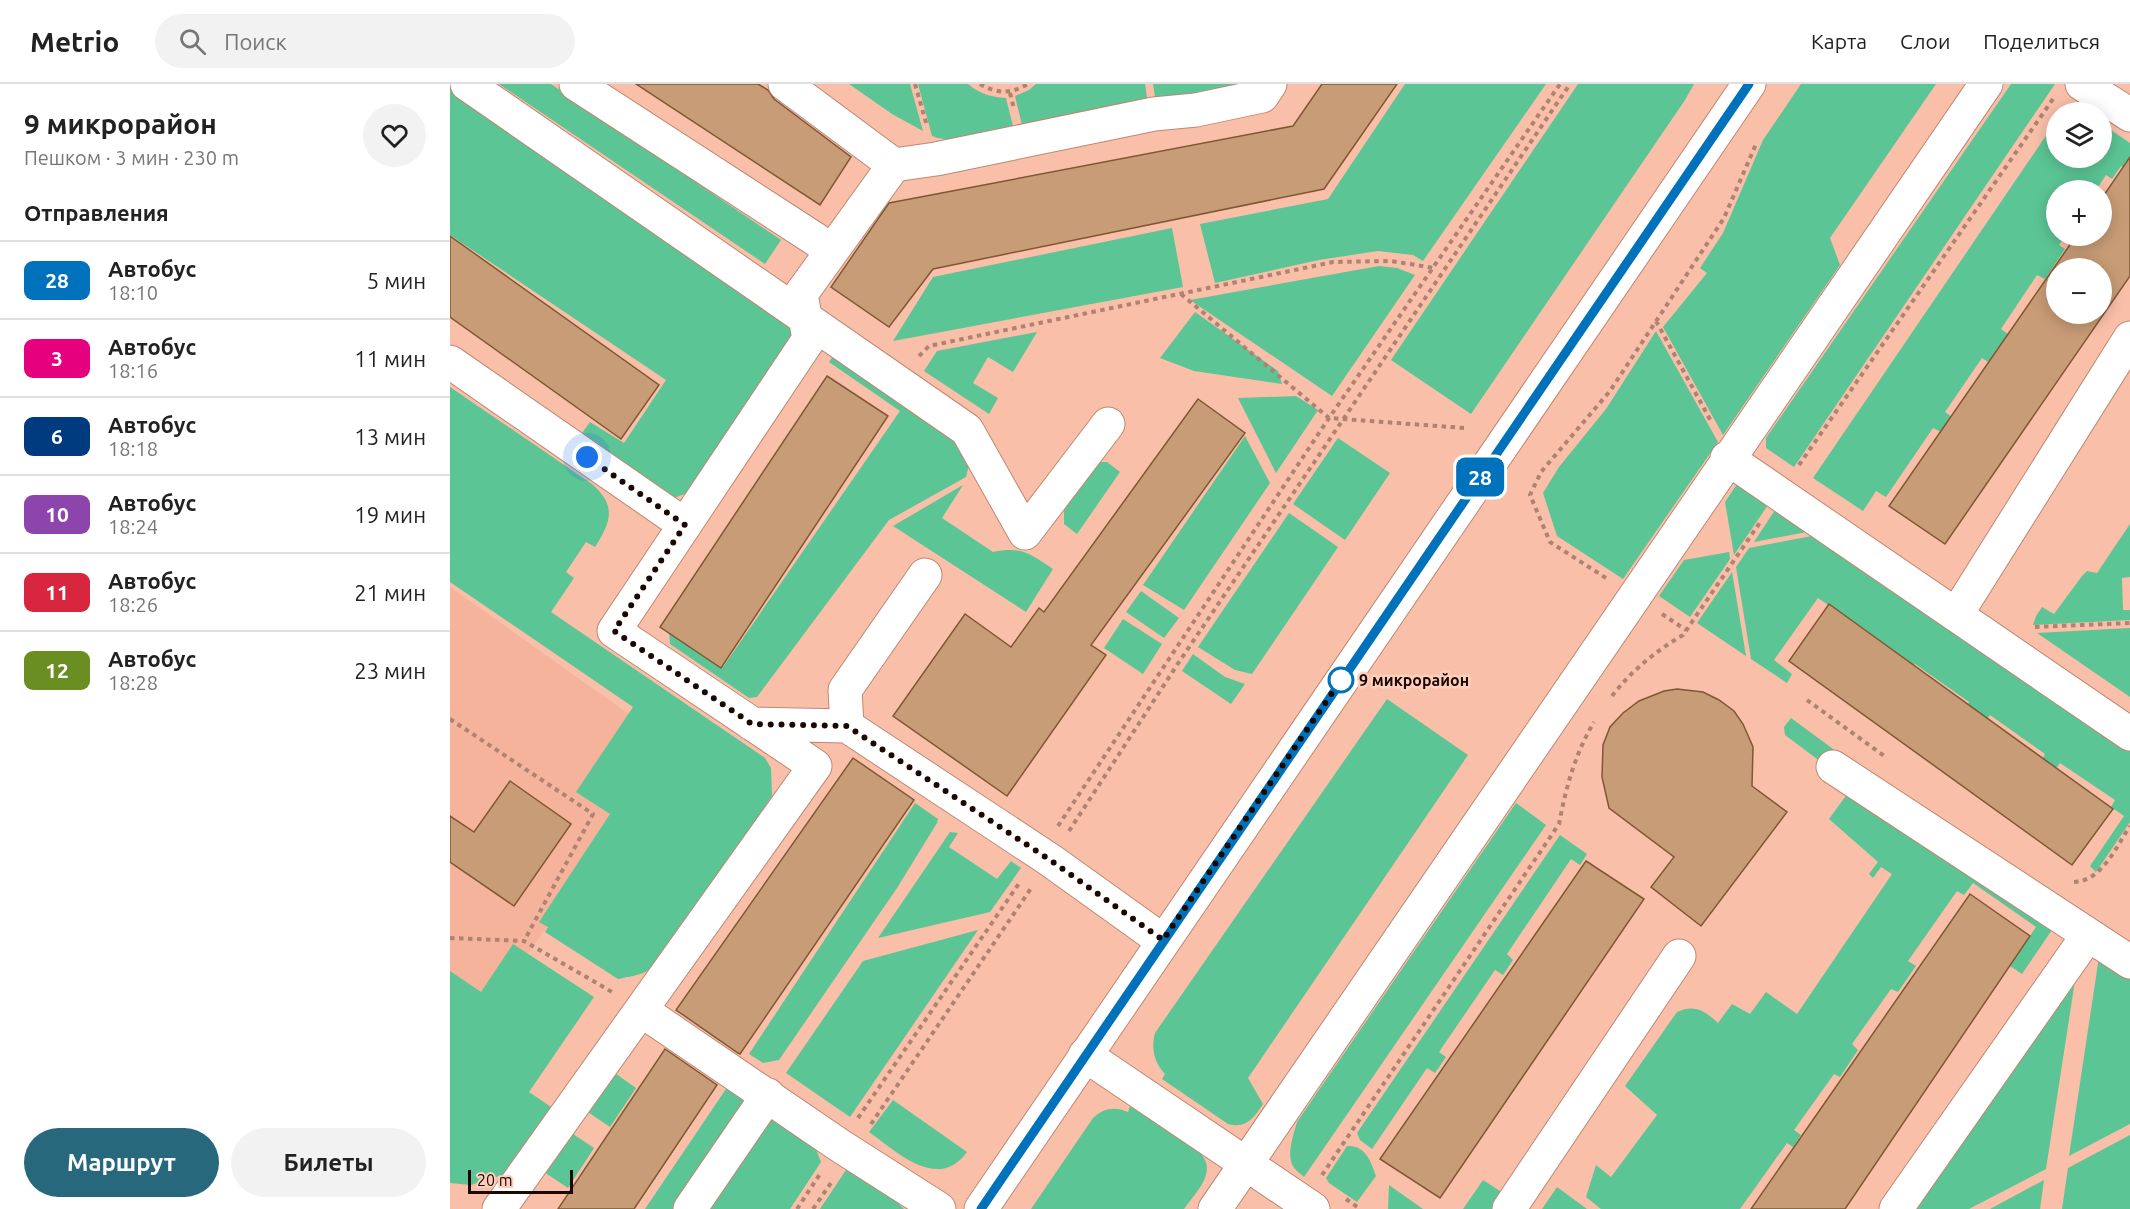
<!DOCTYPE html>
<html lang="ru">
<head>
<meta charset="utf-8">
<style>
	:root { --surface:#fff; --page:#f2f2f2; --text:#222; --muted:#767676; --line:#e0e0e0; --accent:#27687c }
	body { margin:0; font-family:Ubuntu,sans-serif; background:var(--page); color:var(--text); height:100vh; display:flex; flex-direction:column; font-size:22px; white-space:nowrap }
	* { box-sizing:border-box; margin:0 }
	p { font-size:20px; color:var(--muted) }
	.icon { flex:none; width:33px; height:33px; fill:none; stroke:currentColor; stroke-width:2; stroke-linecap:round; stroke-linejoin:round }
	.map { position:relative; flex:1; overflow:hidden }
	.side { display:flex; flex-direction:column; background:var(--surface); width:450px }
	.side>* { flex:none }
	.badge { padding:0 12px; border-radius:9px; font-size:21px; line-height:39px }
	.fabs { position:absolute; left:1596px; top:18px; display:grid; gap:12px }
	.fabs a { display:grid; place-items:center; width:66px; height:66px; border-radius:50%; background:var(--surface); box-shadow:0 3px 15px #0003; font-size:30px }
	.scale { position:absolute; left:18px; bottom:15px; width:105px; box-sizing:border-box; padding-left:6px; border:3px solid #1b0803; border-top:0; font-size:16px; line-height:21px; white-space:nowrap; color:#1b0803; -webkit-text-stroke:4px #fecfbd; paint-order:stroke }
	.you { position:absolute; width:30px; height:30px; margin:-15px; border:4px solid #fff; border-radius:50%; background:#1a73e8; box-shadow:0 0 0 9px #1a73e833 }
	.map>.badge { position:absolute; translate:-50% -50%; box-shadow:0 0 0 3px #fff }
	h2 { padding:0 24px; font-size:22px; line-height:54px }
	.round { display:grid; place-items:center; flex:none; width:63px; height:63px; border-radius:32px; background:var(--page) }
	.overview { display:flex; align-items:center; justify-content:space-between; height:102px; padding:0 24px }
	h1 { font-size:28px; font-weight:700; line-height:45px }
	.primary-button { display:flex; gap:12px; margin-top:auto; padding:12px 24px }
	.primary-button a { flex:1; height:69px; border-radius:36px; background:var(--accent); color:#fff; font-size:24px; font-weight:700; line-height:69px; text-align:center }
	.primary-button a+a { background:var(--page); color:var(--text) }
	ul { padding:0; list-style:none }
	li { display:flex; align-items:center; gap:18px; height:78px; padding:0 24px; border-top:2px solid var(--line) }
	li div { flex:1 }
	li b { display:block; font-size:22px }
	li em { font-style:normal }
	li .badge { min-width:66px; font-weight:700; text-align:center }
	header { display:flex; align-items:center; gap:36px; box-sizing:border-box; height:84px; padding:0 30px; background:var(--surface); border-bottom:2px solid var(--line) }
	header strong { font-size:28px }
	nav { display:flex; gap:33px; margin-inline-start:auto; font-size:21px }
	.search { width:420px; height:54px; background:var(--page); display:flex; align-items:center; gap:15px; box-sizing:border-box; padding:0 21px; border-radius:33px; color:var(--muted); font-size:22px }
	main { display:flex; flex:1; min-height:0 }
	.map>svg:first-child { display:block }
	.built { fill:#f4b39a }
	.green { fill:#5bc595 }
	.building { fill:#c89c76; stroke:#7f5833; stroke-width:1.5; fill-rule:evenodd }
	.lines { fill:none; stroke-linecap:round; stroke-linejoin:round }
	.minor-casing { stroke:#be8873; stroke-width:35 }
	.major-casing { stroke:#be8873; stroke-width:35 }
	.path { stroke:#af8272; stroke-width:4; stroke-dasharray:4.5 4.5; stroke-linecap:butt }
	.minor { stroke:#fff; stroke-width:33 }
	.major { stroke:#fff; stroke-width:33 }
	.line-casing { stroke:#fff; stroke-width:14 }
	.line { stroke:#0072bc; stroke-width:9 }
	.walk { stroke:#1b0803; stroke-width:6; stroke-dasharray:0 10.8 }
	.stop-dot { fill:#fff; stroke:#0072bc; stroke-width:3 }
	.labels { text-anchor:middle; stroke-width:5; stroke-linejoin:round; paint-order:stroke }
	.stop-label { font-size:16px; font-weight:bold; fill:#1b0803; stroke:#fecfbd; text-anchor:start }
</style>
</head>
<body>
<header>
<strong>Metrio</strong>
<div class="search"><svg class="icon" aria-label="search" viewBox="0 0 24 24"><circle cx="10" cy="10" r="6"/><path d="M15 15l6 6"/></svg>Поиск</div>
<nav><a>Карта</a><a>Слои</a><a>Поделиться</a></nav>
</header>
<main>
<section class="side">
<div class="overview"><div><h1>9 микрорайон</h1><p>Пешком · 3 мин · 230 m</p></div><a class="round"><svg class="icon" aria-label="heart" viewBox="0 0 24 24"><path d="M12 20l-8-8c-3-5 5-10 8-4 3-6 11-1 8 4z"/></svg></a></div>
<h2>Отправления</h2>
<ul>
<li><span class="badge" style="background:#0072bc;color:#fff">28</span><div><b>Автобус</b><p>18:10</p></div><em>5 мин</em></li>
<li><span class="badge" style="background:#e6007e;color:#fff">3</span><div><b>Автобус</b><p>18:16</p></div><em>11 мин</em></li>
<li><span class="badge" style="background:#003b80;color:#fff">6</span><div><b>Автобус</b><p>18:18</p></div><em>13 мин</em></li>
<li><span class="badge" style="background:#8e44ad;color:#fff">10</span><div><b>Автобус</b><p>18:24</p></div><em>19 мин</em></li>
<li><span class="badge" style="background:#d7263d;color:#fff">11</span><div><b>Автобус</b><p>18:26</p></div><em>21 мин</em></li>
<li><span class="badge" style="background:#6b8e23;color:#fff">12</span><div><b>Автобус</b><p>18:28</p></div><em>23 мин</em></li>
</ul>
<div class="primary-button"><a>Маршрут</a><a>Билеты</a></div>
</section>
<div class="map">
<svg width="1680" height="1125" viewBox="0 0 1680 1125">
	<rect width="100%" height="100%" fill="#f9bfa9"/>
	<!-- built -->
	<path class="built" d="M0,503L224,662L0,980Z"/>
	<!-- green -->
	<path class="green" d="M0,0L352,241L240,408L221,415L124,360L140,338L174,359L216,296L0,151Z
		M49,0H101L331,156L315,180Z
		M399,0H460L473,47L442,30Z
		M468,0H518C530,10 541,13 556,14L564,46C541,51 504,61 482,52Z
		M586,0H695L698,20L573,45L565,12L579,6Z
		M703,0H794L706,19Z
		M955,0H1096L973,177L963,171L928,167L869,176L765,199L750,140L878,115Z
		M1128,0H1244L1235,16L1021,330L941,276Z
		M1351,0H1486L1380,154L1390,181L1273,351L1213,243L1257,189L1250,184L1273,149L1313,56Z
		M1561,0H1605L1344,383L1316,364V354Z
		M1606,37V74H1652V40L1680,59V89L1671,82L1662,95L1656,91L1646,106H1606V152H1615L1609,161L1615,165L1595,195L1587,191L1551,245L1558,250L1538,278L1532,274L1495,328L1502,333L1491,348L1483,344L1436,413L1426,407L1413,427L1363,394Z
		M722,144L733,203L443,257L483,193Z
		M929,182L947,184L965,191L882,312L740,216Z
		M745,228L828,287L832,300L744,287L710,274Z
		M1206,247L1268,358L1173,495L1107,452L1093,409L1109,383L1156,325Z
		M587,248L563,288L538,273L523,299L548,314L539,330L474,287L487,267Z
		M383,272L493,337L519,381L516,393L439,436L307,613L299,614L220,560L219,547L273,583L450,327L379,278Z
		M0,303L142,400C167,422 161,438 145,463L136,458L116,488L124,494L101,528L315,674L321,684L322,712L213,872C197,891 192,890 168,895L95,848L98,843L89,838L160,730L126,708L183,623L0,498Z
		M846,312L868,326L826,389L788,314Z
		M795,352L820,399L734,526L693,501Z
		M888,354L940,389L895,456L843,420Z
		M647,378H657L670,388L627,450L614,440V424Z
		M1287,400L1318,421L1284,471L1275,418Z
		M513,401L492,434L543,468C572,462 580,470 603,485L576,528L443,442Z
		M1325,426L1357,448L1304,458Z
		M839,429L888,463L802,590L785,586L748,563Z
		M1680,440V493L1672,494L1673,526H1680V536L1583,541L1586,532L1592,523L1604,530L1632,492L1637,487L1647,489Z
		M1362,452L1405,482L1680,659V738L1646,788L1640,782L1674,732L1661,723L1665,716L1610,679L1605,686L1592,676L1595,670L1540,631L1535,638L1516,624L1519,618L1465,580L1459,587L1449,570L1368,514L1324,576L1342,590L1337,599L1301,575L1286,483L1299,464Z
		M1279,468L1280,475L1240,533L1209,512L1234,476Z
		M1282,488L1296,572L1247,539Z
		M691,507L729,534L714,554L676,528Z
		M673,535L712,560L693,590L654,564Z
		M1680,544V613L1587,549Z
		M743,570L775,593L795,600L781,620L732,587Z
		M937,615L1018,671L798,994L813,1020C804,1034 796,1045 778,1040L712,995L715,990C704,978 701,965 705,949Z
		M1341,634L1523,768L1606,840L1572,890L1560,882L1586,843L1523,799L1514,811L1507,807L1458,877L1466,882L1448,908L1441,905L1402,960L1408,966L1390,993L1384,990L1344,1046L1351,1051L1343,1063L1337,1059L1290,1125H1151L1136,1113L1146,1081L1161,1093L1207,1031L1175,1002L1227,928C1245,920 1255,927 1268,939L1282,920L1300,930L1316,908L1347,930L1442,790L1431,783L1423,794L1419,790L1428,778L1379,735L1403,702L1335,651L1334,643Z
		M465,719L488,735L487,739L447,804L329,976L313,979L299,970Z
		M1066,719L1096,741L854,1093C851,1090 845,1086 843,1082C836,1071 844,1049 847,1038Z
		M500,748L508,749L499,763L547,795L561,777L571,784L540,828L428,854Z
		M1110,751L1137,770L1130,781L1121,775L1057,870L1063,876L1053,891L1045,886L989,968L996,973L985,989L977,984L922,1065L910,1056L907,1049Z
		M528,846L400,1033L336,989L413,877Z
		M1652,853L1680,864V1040L1619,1072Z
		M63,860L144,913L79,1008L104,1025L56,1090L21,1101L0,1099V887L31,908Z
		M1630,864L1596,1085L1519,1125H1450Z
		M162,987L186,1004L160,1043L135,1026Z
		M282,996L302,1012L228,1125H195Z
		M443,1016L517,1068C488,1108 447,1068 419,1048Z
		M680,1022L749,1068C769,1087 746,1108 734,1125H581L643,1034C653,1024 665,1022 678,1028Z
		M320,1034L365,1063L371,1078L340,1125H246Z
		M120,1048L144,1064L118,1104L94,1088Z
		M1680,1051V1125H1612L1618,1084Z
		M897,1062C916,1061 921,1078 926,1092L907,1118L879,1099L876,1094Z
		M398,1083L439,1111L454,1125H370Z
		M1033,1096L1053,1109L1042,1125H1013Z
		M1594,1096L1590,1125H1540Z
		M939,1101L973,1125H938Z
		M1107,1103L1137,1125H1092Z"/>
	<!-- building -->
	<path class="building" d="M186,0H308L318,6L324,15L401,73L370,121Z
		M872,0H947L874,105L483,185L439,243L381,203L439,119L843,42Z
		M1680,73V192L1495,460L1439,422L1626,152H1652V114ZM1606,184H1652V230H1606Z
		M0,152L209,301L171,355L0,233Z
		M377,292L438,332L271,584L210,543Z
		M748,315L795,349L641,561L656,571L557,712L443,632L515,530L561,563L589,524L594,528Z
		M1379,520L1663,725L1622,781L1339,577Z
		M1227,605L1253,608L1269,616L1284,627L1293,640L1303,663L1302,702L1337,728L1251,842L1201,803L1224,773L1159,724L1152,693L1153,661L1160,643L1173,629L1189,617L1214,607Z
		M403,674L464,716L290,970L288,969L226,926Z
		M60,697L121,740L64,822L0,778V732L24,748Z
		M1136,777L1194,815L990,1114L930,1075Z
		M1520,810L1580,852L1395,1125H1301Z
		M215,965L267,1001L184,1125H108Z"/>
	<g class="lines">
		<defs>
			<path id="minor" d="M17,0L517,346L575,449L658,340
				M126,0L382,166
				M335,0L444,81
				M1632,0L1680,31
				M0,278L235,441
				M1277,374L1680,650
				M1506,531L1680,254
				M302,640L397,642L600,776L713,857
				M397,642L395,606L475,491
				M1383,683L1680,878
				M191,926L389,1061L489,1125
				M635,971L863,1125
				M49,1125L365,682L164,547L359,255L351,210L444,81L486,75L704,30L746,26L812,12L820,0
				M240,1125L318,1011
				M765,1125L1536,0
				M1059,1125L1229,872
				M1446,1125L1638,851"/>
			<path id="major" d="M531,1125L1299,0"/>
		</defs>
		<!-- minor casing -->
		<use href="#minor" class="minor-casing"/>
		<!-- major casing -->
		<use href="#major" class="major-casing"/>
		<!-- path -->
		<path class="path" d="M465,0L477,42
			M530,0C547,10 561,10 578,0
			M560,9L564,25
			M731,210L879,334L1014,344
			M1206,237L1262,339
			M469,272L479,262L883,178L941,177L984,184
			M1349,381L1603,15
			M1156,494L1100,458L1080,411L1091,388L1160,307L1274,134L1306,60
			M1212,530L1236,546
			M1585,543L1680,539
			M1162,612C1181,587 1206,567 1233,551L1311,437
			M1357,616L1437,674
			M0,635L143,730L74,857
			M608,742L879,334L1110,0
			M619,747L727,581L1120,0
			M1624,798C1652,797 1666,763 1680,742
			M0,854L74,857L162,908
			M408,1034L570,798
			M421,1040L582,803
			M872,1091L1109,740C1116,703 1125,670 1144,638
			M896,1115L910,1125
			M347,1125L370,1090
			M363,1125L383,1096"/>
		<!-- minor -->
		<use href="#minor" class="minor"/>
		<!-- major -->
		<use href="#major" class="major"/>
	</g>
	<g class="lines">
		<defs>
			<path id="line" d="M531,1125L1299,0"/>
		</defs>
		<!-- line casing -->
		<use href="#line" class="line-casing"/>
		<!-- line -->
		<use href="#line" class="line"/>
		<!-- walk -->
		<path class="walk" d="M137,373L235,441L164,547L302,640L397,642L600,776L713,856L891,596"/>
	</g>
	<!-- markers -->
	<circle class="stop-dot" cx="891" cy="596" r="12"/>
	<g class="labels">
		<!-- stop labels -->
		<g class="stop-label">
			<text x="909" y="602">9 микрорайон</text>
		</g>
	</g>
</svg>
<div class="fabs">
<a><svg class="icon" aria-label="layers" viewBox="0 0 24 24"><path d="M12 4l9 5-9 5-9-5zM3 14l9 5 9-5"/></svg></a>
<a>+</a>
<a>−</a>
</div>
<div class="scale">20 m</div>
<div class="you" style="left:137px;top:373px"></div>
<b class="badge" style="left:1030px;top:393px;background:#0072bc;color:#fff">28</b>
</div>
</main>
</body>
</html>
